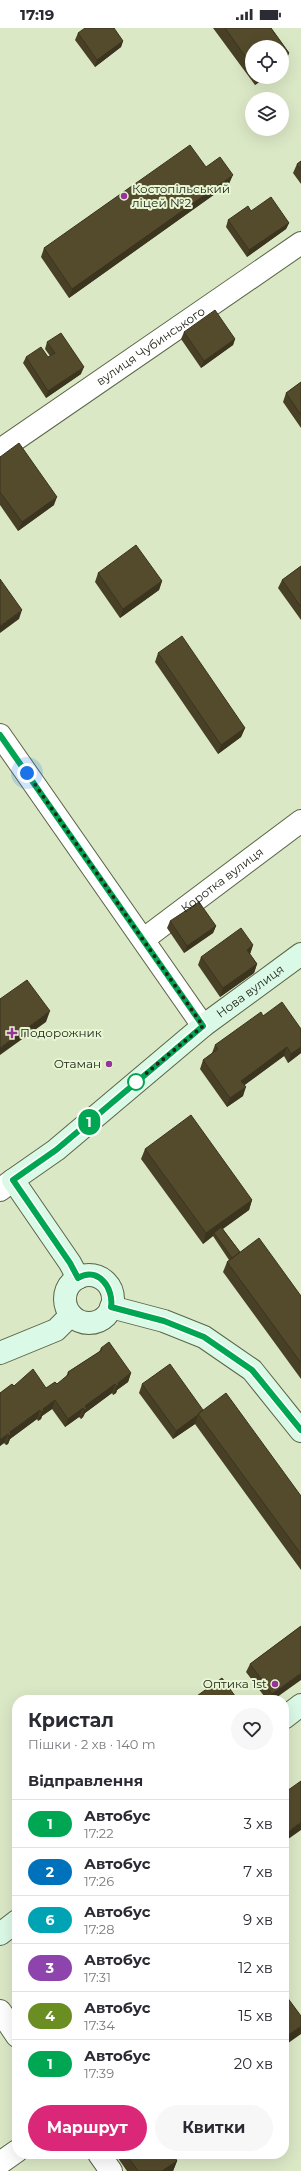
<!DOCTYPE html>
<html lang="uk">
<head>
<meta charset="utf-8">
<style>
	:root { --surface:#fff; --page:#f7f7f7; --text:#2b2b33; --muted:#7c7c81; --line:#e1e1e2; --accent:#db2777 }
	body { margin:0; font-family:Montserrat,sans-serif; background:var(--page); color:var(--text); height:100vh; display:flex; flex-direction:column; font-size:15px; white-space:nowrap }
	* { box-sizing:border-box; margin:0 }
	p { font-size:13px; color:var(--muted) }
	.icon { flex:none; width:22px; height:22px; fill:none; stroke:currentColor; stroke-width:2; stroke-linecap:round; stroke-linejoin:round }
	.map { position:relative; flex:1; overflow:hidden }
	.details { position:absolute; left:12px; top:1667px; width:277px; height:464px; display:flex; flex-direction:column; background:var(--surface); border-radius:16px; box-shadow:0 4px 16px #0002 }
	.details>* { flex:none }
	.badge { padding:0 8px; border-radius:13px; font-size:14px; line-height:26px }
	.buttons { position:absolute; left:245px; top:12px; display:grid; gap:8px }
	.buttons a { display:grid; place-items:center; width:44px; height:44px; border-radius:50%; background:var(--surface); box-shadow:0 4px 16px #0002; font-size:20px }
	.you { position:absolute; width:20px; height:20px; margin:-10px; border:3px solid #fff; border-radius:50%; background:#1a73e8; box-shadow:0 0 0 6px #1a73e833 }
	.map>.badge { position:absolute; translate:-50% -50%; box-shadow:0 0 0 2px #fff }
	h2 { padding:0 16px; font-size:15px; line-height:36px }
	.round { display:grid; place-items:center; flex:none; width:42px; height:42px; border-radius:21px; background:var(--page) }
	.headline { display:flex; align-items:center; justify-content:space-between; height:68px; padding:0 16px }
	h1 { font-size:19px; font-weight:700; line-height:30px }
	.action { display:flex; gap:8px; margin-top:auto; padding:8px 16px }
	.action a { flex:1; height:46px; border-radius:24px; background:var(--accent); color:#fff; font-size:16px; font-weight:700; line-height:46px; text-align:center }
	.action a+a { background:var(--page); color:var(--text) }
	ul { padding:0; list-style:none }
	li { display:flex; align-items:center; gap:12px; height:48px; padding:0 16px; border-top:1px solid var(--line) }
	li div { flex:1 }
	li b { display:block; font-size:15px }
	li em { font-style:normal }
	li .badge { min-width:44px; font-weight:700; text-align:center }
	.status { display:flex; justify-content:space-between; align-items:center; height:28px; padding:0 20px; background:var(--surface); direction:ltr }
	.status svg { height:11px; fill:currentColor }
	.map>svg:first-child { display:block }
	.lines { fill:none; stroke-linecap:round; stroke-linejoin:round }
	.street-casing { stroke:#5a6546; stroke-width:24 }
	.secondary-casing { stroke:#5a6546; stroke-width:24 }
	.street { stroke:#fff; stroke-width:22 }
	.secondary { stroke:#dbf9e7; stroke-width:22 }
	.wall { fill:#484026 }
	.shaded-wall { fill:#3b341f }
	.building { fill:#544b2c; stroke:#3b341f }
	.line-casing { stroke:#fff; stroke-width:9 }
	.line { stroke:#00a651; stroke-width:6 }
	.walk { stroke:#22261a; stroke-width:4; stroke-dasharray:0 7.2 }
	.poi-dot { fill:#97349a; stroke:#e8f6d3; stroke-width:1.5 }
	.stop-dot { fill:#fff; stroke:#00a651; stroke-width:2 }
	.labels { text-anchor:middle; stroke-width:4; stroke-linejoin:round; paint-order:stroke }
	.poi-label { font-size:12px; fill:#22261a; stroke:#e8f6d3; text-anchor:start }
	.street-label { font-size:12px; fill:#22261a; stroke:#e8f6d3 }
</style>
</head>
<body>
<div class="status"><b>17:19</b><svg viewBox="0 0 49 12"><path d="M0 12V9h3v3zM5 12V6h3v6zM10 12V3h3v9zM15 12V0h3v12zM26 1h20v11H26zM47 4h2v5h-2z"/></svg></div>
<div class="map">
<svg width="301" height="2143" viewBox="0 0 301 2143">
	<rect width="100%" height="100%" fill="#dbe8c6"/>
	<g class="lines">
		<defs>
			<g id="street">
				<path id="s1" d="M0,422L301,215"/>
				<path d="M0,707L203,998"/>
				<path id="s2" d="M144,911L301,793"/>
				<path d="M0,1162L13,1152"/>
				<path d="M0,1983L17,2008"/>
				<path d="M99,2126L111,2143"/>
				<path d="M0,2135L17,2123"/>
			</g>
			<g id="secondary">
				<circle cx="89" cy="1271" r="24"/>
				<path id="s3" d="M78,1250L70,1235L13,1152L56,1122L203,998L301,926"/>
				<path d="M111,1279L164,1293L204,1309L252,1342L301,1403"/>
				<path d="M0,1325L56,1302L71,1287"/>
				<path d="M284,1690L301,1677"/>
				<path d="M0,1906L17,1893"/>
			</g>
		</defs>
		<!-- street casing -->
		<use href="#street" class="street-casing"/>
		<!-- secondary casing -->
		<use href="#secondary" class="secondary-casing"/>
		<!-- street -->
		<use href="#street" class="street"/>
		<!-- secondary -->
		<use href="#secondary" class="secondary"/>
	</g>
	<!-- wall -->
	<path class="wall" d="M213,0H271L289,25L285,35L282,37V19H252V49H266L255,57Z
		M78,5L123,13L121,19L95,39L75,12Z
		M301,133V156L293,145L297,136Z
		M206,139L229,156L69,270L41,229L44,220Z
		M251,183L289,195L286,201L247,229L226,199L228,192Z
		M184,304L235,311L233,317L201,340L181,311Z
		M47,314L81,346L46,370L23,335L26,329H48L50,328L45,321Z
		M301,354V400L283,374L286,365Z
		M0,429L54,477L18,503L0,477Z
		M301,538V592L278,560L282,552Z
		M98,545L162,553L159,562L120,590L95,554Z
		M158,625L245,700L241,709L218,726L155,634Z
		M170,893L216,898L213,905L184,925L167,900Z
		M253,917L250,926L257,936L254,945L220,969L198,937L201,929Z
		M263,988L301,1001V1025L288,1035L284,1028L244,1057L243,1068L227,1079L200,1041L203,1032L212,1025L215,1017Z
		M145,1121L252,1172L249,1182L223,1201L240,1224L301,1268V1351L223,1244L227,1234L229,1232L213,1208L203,1216L141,1131Z
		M101,1320L131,1345L128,1354L117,1362L116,1365L113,1367L112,1365L85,1385L83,1389L81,1391L79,1389L65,1399L52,1381L42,1388L41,1391L38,1393L37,1391L10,1411L8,1416L6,1417L4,1415L0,1418V1365L14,1358L46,1360L57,1356L66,1349L68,1344L99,1324Z
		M142,1356L203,1382L301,1468V1542L195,1396L173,1411L139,1365Z
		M301,1598L273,1672H267L246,1644L250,1636Z
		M115,2126H173L177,2133L173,2143H127Z"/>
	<!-- shaded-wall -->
	<path class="shaded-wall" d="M123,13L121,19L95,39L97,32Z
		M289,25L285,35L282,37V30Z
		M258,49H266L255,57Z
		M233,147L229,156L69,270L72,261Z
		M289,195L286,201L247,229L249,222Z
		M235,311L233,317L201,340L204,333Z
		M84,339L81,346L46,370L48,363Z
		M57,469L54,477L18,503L22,494Z
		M162,553L159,562L120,590L123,581Z
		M22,582L19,591L0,605V598Z
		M245,700L241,709L218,726L221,717Z
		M216,898L213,905L184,925L187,918Z
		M253,917L250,926L247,922Z
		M257,936L254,945L220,969L223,960Z
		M50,983L46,994L0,1027V1020Z
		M287,1019L284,1028L238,1062L241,1053Z
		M301,1019V1025L288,1035L291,1026Z
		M246,1059L243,1068L227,1079L230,1070Z
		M252,1172L249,1182L215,1206L214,1205L213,1208L203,1216L206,1205Z
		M131,1345L128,1354L117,1362L116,1365L113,1367L118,1355Z
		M115,1356L112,1365L85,1385L83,1389L81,1391L85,1378Z
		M55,1372L52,1381L42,1388L41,1391L38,1393L43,1381Z
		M83,1380L79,1389L65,1399L68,1391Z
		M40,1382L37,1391L10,1411L8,1416L6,1417L10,1404Z
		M198,1387L195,1396L173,1411L176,1403Z
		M8,1406L4,1415L0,1418V1412Z
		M301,1645V1652L273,1672H270L272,1666Z
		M301,1794V1802L284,1814V1807Z
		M301,1998V2006L284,2018V2010Z
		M177,2133L173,2143H162Z"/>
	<!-- building -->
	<path class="building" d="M85,0H114L123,13L97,32L78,5Z
		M225,0H271L289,25L282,30V19H252V38Z
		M190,117L206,139L220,129L233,147L72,261L44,220Z
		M301,133V142L297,136Z
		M271,169L289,195L249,222L228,192L248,178L251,183Z
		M215,282L235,311L204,333L184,304Z
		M61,305L84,339L48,363L26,329L41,319L48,329L55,325L47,314Z
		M301,354V387L286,365Z
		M19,415L57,469L22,494L0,464V429Z
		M136,517L162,553L123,581L98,545Z
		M301,538V579L282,552Z
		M0,551L22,582L0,598Z
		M182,608L245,700L221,717L158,625Z
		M199,874L216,898L187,918L170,893Z
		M241,900L253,917L247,922L257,936L223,960L201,929Z
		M27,952L50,983L0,1020V971Z
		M282,974L301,1001V1019L291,1026L287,1019L241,1053L246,1059L230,1070L203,1032L218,1021L215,1017L261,984L263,988Z
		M191,1087L252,1172L206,1205L145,1121Z
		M221,1199L240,1224L232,1230L214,1205Z
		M259,1210L301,1268V1335L227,1234Z
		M109,1314L131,1345L118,1355L119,1357L117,1358L115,1356L85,1378L87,1381L84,1382L83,1380L68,1391L55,1372L43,1381L44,1383L41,1384L40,1382L10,1404L11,1407L9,1408L8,1406L0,1412V1365L12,1356L14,1358L33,1341L46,1360L55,1354L57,1356L69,1346L68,1344L102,1322L101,1320Z
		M170,1336L203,1382L198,1386V1387L176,1403L142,1356Z
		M226,1365L301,1468V1526L198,1386Z
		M301,1598V1645L272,1666L250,1636Z
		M222,1650L238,1672H196L194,1670Z
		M301,1753V1794L284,1807V1765Z
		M284,1965L301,1988V1998L284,2010Z
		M126,2126H173L177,2133L162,2143H138Z"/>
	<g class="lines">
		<defs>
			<path id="line" d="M0,707L203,998L56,1122L13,1152L70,1235L78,1250C98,1238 114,1260 111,1279L164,1293L204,1309L252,1342L301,1402"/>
		</defs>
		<!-- line casing -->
		<use href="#line" class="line-casing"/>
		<!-- line -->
		<use href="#line" class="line"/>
		<!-- walk -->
		<path class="walk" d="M27,745L203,998L136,1054"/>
	</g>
	<!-- markers -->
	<g class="poi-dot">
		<circle cx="124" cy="168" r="4"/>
		<path d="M10 999h4v4h4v4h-4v4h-4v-4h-4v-4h4z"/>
		<circle cx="109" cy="1036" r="4"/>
		<circle cx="275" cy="1656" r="4"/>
	</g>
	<circle class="stop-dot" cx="136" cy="1054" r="8"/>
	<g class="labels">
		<!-- poi labels -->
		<g class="poi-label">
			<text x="132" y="165">Костопільський<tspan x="132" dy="14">ліцей №2</tspan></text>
			<text x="20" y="1009">Подорожник</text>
			<text x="101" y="1040" text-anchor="end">Отаман</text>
			<text x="267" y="1660" text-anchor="end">Оптика 1st</text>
		</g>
		<!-- street labels -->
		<g class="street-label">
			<text dy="4" stroke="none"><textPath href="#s1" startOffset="183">вулиця Чубинського</textPath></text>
			<text dy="4" stroke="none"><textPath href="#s2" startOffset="98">Коротка вулиця</textPath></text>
			<text dy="4" stroke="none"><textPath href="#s3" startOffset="421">Нова вулиця</textPath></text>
		</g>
	</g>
</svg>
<div class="buttons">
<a><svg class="icon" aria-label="locate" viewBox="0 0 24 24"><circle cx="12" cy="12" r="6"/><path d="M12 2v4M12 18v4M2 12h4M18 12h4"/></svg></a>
<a><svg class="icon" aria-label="layers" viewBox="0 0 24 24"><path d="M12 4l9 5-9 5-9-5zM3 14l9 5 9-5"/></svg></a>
</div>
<div class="you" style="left:27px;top:745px"></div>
<b class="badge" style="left:89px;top:1094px;background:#00a651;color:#fff">1</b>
<section class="details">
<div class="headline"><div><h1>Кристал</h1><p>Пішки · 2 хв · 140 m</p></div><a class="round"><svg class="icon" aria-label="heart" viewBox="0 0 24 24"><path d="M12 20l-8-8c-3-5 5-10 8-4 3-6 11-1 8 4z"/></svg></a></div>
<h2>Відправлення</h2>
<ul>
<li><span class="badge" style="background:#00a651;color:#fff">1</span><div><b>Автобус</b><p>17:22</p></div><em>3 хв</em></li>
<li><span class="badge" style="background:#0072bc;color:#fff">2</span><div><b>Автобус</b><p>17:26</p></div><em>7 хв</em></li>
<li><span class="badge" style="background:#00a3b4;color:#fff">6</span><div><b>Автобус</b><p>17:28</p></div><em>9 хв</em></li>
<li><span class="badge" style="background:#8e44ad;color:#fff">3</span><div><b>Автобус</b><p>17:31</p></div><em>12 хв</em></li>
<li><span class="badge" style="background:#6b8e23;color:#fff">4</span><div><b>Автобус</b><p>17:34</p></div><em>15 хв</em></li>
<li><span class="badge" style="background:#00a651;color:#fff">1</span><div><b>Автобус</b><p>17:39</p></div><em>20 хв</em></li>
</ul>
<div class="action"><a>Маршрут</a><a>Квитки</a></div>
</section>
</div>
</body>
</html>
